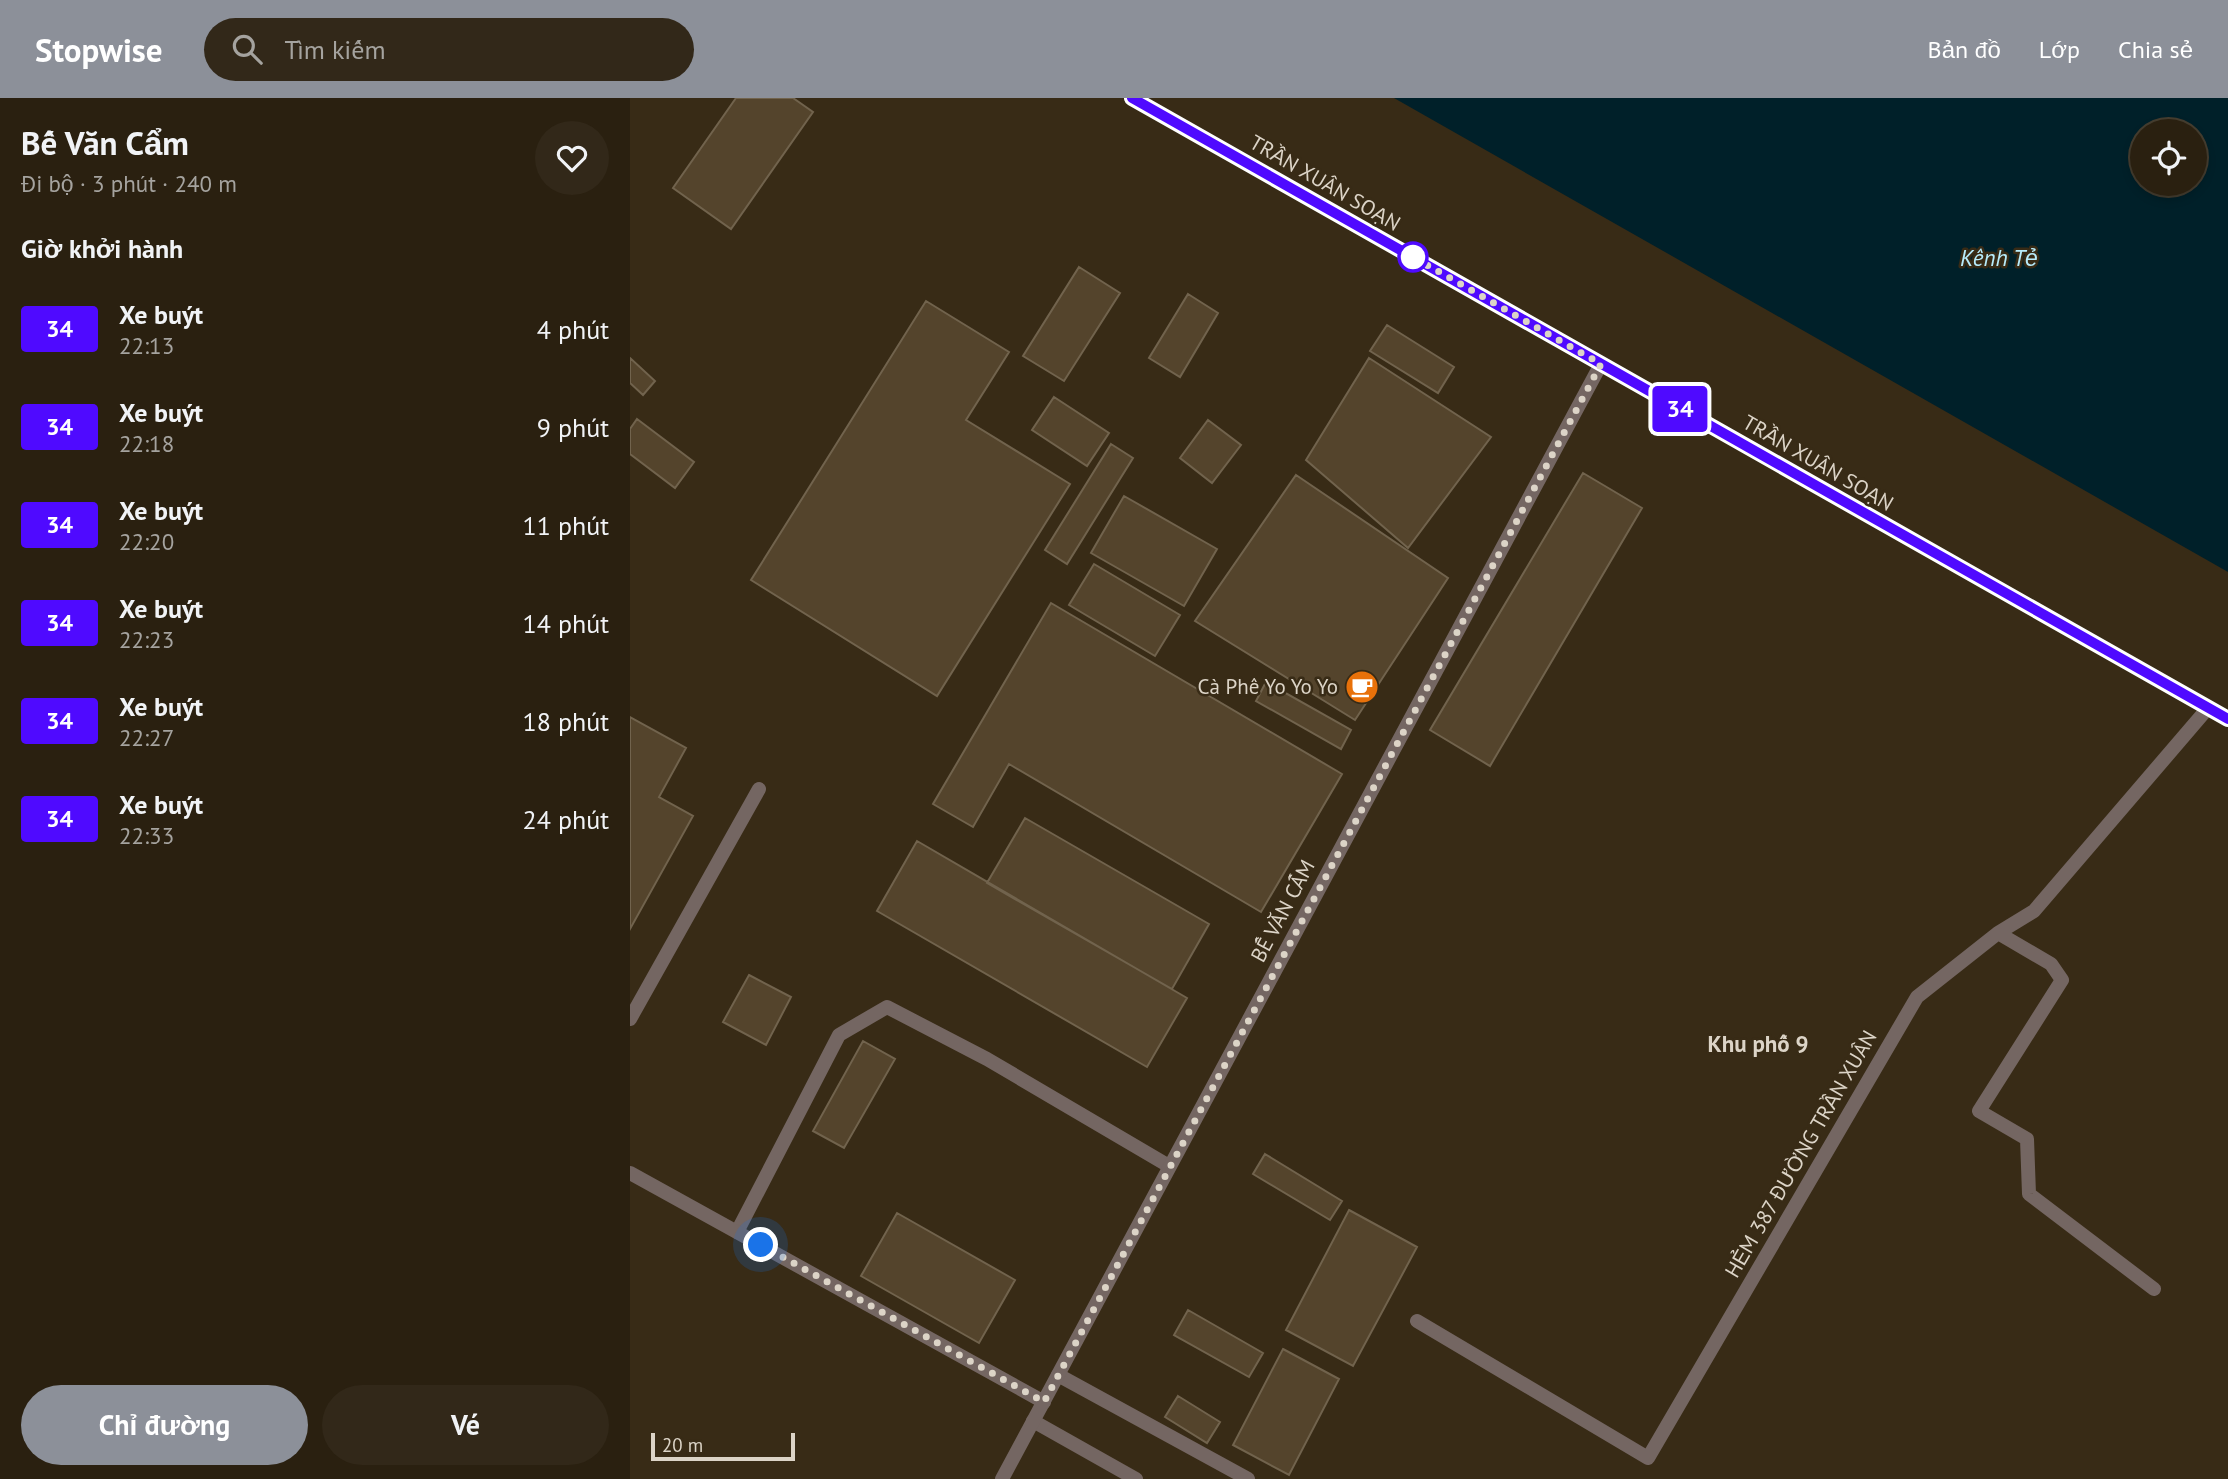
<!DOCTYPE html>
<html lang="vi">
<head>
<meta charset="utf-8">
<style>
	:root { --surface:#2a2010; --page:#322819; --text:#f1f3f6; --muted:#a5a39f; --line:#463e30; --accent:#8c9099 }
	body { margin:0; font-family:"PT Sans",sans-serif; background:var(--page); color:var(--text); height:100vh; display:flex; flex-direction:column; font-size:26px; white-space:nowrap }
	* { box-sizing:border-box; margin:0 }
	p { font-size:23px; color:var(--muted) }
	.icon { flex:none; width:38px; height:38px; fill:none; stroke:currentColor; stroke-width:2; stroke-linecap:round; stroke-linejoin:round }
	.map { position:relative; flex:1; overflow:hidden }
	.drawer { display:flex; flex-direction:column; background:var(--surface); width:630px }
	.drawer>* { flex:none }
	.badge { padding:0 14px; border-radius:5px; font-size:24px; line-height:46px }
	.controls { position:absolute; left:1500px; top:21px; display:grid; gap:14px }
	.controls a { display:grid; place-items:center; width:77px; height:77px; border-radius:50%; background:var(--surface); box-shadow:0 4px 10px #0003,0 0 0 2px var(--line); font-size:35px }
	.scale { position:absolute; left:21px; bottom:18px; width:144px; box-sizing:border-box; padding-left:7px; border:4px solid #dcd4c7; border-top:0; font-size:19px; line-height:24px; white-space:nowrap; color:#dcd4c7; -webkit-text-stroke:5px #382b16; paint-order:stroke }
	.you { position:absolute; width:35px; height:35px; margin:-18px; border:5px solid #fff; border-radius:50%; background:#1a73e8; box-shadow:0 0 0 10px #1a73e833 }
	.map>.badge { position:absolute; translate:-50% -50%; box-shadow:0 0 0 4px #fff }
	h2 { padding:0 21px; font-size:26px; line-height:63px }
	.round { display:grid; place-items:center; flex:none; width:74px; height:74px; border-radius:37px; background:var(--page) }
	.summary { display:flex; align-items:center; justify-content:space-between; height:119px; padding:0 21px }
	h1 { font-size:33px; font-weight:600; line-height:52px }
	.cta { display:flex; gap:14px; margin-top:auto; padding:14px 21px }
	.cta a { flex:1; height:80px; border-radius:42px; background:var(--accent); color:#fff; font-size:28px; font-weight:600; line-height:80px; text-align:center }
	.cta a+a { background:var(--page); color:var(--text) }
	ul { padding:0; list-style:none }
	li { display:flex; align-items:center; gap:21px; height:98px; padding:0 21px }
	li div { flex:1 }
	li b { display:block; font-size:26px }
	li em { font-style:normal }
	li .badge { min-width:77px; font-weight:700; text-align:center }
	header { display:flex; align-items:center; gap:42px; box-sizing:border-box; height:98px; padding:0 35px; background:var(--accent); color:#fff }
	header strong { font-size:33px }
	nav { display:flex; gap:38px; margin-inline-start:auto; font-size:24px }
	.search { width:490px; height:63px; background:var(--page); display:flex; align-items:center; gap:18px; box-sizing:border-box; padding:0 24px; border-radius:38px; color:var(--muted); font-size:26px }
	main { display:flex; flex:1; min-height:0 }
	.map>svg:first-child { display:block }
	.water { fill:#002029; fill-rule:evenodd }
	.building { fill:#54442c; stroke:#71634d; stroke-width:2 }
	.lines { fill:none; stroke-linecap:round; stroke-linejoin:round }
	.service { stroke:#746662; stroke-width:14 }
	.minor { stroke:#746662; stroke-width:14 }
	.tertiary { stroke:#746662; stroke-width:14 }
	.secondary { stroke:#9c8580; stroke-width:14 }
	.line-casing { stroke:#fff; stroke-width:16 }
	.line { stroke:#4f0aff; stroke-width:10 }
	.walk { stroke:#dcd4c7; stroke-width:7; stroke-dasharray:0 12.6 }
	.stop-dot { fill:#fff; stroke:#4f0aff; stroke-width:3.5 }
	.labels { text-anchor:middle; stroke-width:5; stroke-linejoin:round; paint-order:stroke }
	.street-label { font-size:21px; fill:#dcd4c7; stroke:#382b16 }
	.poi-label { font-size:21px; fill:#dcd4c7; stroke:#382b16; text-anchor:end }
	.water-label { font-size:23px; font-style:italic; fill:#b7ecfc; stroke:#382b16 }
	.neighbourhood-label { font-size:23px; font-weight:bold; fill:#dcd4c7; stroke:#382b16 }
</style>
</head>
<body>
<header>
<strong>Stopwise</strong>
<div class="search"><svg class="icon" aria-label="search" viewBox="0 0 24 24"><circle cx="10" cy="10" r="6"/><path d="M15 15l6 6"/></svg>Tìm kiếm</div>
<nav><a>Bản đồ</a><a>Lớp</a><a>Chia sẻ</a></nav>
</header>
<main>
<section class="drawer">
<div class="summary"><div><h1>Bế Văn Cẩm</h1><p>Đi bộ · 3 phút · 240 m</p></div><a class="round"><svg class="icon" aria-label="heart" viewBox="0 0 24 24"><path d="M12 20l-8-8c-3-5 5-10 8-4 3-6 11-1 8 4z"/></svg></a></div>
<h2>Giờ khởi hành</h2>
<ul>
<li><span class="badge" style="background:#4f0aff;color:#fff">34</span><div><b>Xe buýt</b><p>22:13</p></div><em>4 phút</em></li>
<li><span class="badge" style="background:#4f0aff;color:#fff">34</span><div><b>Xe buýt</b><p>22:18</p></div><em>9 phút</em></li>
<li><span class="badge" style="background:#4f0aff;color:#fff">34</span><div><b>Xe buýt</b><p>22:20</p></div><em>11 phút</em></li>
<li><span class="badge" style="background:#4f0aff;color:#fff">34</span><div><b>Xe buýt</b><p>22:23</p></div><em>14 phút</em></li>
<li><span class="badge" style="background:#4f0aff;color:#fff">34</span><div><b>Xe buýt</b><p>22:27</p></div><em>18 phút</em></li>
<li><span class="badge" style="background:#4f0aff;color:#fff">34</span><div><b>Xe buýt</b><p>22:33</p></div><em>24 phút</em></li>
</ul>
<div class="cta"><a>Chỉ đường</a><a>Vé</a></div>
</section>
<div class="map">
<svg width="1598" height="1381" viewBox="0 0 1598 1381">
	<rect width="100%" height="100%" fill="#382b16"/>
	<!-- water -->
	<path class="water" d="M764,0H1598V474ZM1512,33H1564V86H1512Z"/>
	<!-- building -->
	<path class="building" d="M106,0H163L183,14L101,131L43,90Z
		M449,169L490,195L434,283L393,258Z
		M558,196L588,215L550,279L519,260Z
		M296,203L379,254L336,322L440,386L307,598L121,482Z
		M757,227L824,269L808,295L740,253Z
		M0,260L25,283L13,297L0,285Z
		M739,260L861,339L778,450L676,362Z
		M424,299L479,335L457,368L402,332Z
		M7,321L64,364L45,390L0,356V331Z
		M578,322L611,347L582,385L550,360Z
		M481,346L503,360L437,466L415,452Z
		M953,375L1012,410L860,668L800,632Z
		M666,377L818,480L725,622L565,523Z
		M494,398L587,451L554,508L461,455Z
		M464,466L550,517L525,558L439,507Z
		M421,505L712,676L631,814L379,666L343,729L303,706Z
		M636,584L721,632L711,651L626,603Z
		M0,619L56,650L29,699L63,718L0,831Z
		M395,720L579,826L542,891L357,785Z
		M287,743L557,900L517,969L247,813Z
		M119,877L161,899L136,947L93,924Z
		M233,943L265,961L214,1050L183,1033Z
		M635,1056L712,1103L700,1122L623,1076Z
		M719,1112L787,1149L723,1268L656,1232Z
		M267,1115L385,1182L349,1245L231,1178Z
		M558,1212L633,1255L619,1279L544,1237Z
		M653,1251L709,1281L659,1377L603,1347Z
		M548,1298L590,1324L577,1345L535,1319Z"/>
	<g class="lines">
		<!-- service -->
		<path class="service" d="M1368,835L1421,866L1432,882L1349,1013L1397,1041L1399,1096L1524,1191
			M0,921L129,691
			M107,1134L209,937L257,909L357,961L539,1068
			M787,1223L1018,1360L1287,899L1368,835L1404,813L1578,610
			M403,1323L506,1381"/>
		<!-- minor -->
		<path class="minor" d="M0,1075L414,1304
			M428,1277L618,1381"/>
		<!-- tertiary -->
		<path class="tertiary" d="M372,1381L971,266"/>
		<!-- secondary -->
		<path class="secondary" d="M502,0L1598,621"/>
	</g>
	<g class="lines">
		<defs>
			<path id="line" d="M502,0L1598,621"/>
		</defs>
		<!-- line casing -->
		<use href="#line" class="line-casing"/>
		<!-- line -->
		<use href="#line" class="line"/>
		<!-- walk -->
		<path class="walk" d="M131,1147L414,1304L971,266L783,159"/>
	</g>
	<!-- icons -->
	<defs>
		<symbol id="cafe-disc" viewBox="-11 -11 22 22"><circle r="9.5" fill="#e8710a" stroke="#382b16"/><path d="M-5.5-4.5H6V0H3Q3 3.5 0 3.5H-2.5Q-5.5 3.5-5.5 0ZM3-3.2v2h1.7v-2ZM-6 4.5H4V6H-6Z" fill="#fff"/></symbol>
	</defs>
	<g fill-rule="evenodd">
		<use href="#cafe-disc" x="713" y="570" width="38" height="38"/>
	</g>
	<!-- markers -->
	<circle class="stop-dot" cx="783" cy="159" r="14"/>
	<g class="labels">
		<!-- street labels -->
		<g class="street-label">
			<text transform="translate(695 85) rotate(30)" y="7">TRẦN XUÂN SOẠN</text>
			<text transform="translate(1188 365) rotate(30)" y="7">TRẦN XUÂN SOẠN</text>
			<text transform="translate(653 813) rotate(-62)" y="7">BẾ VĂN CẤM</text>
			<text transform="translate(1171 1056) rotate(-60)" y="7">HẺM 387 ĐƯỜNG TRẦN XUÂN</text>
		</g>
		<!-- poi labels -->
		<g class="poi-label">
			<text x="708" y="596">Cà Phê Yo Yo Yo</text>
		</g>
		<!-- water labels -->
		<g class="water-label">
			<text x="1369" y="168">Kênh Tẻ</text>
		</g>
		<!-- neighbourhood labels -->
		<g class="neighbourhood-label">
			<text x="1128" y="954">Khu phố 9</text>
		</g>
	</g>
</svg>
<div class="controls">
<a><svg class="icon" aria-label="locate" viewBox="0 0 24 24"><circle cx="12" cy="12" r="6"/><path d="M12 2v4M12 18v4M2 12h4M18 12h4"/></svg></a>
</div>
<div class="scale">20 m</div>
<div class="you" style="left:131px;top:1147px"></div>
<b class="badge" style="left:1050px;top:311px;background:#4f0aff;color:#fff">34</b>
</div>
</main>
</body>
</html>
